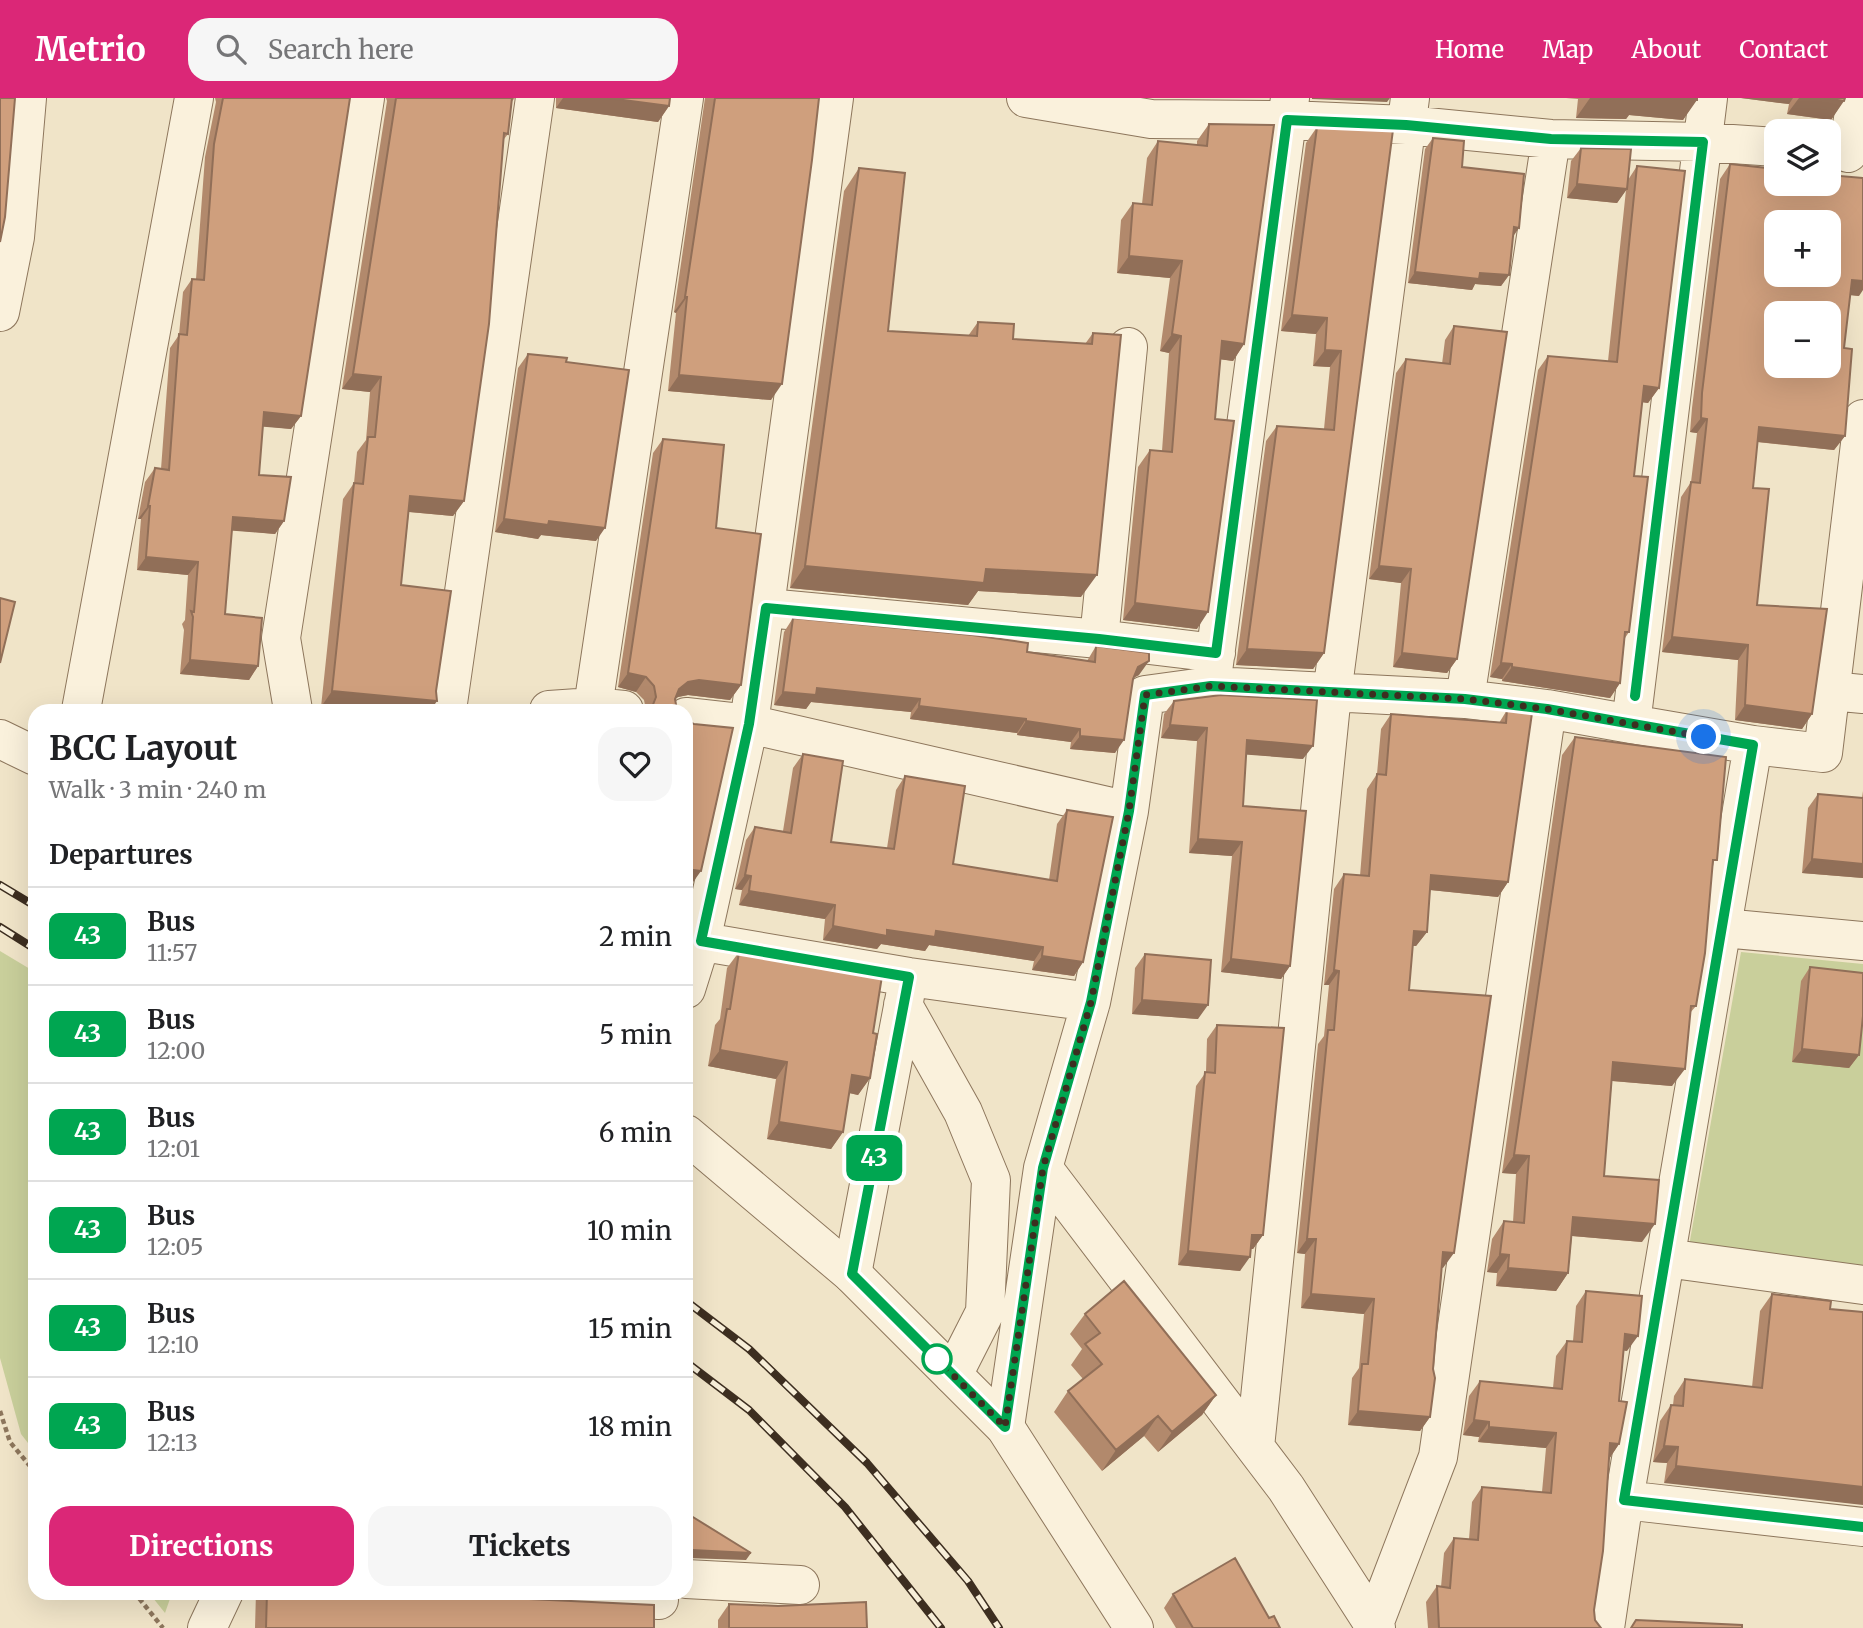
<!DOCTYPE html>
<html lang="en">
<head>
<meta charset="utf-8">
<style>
	:root { --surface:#fff; --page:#f6f6f6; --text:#202124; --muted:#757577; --line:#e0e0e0; --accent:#db2777 }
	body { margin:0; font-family:Merriweather,serif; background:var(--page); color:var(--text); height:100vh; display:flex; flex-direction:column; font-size:26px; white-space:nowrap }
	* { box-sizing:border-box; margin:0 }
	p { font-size:23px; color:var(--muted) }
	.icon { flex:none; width:38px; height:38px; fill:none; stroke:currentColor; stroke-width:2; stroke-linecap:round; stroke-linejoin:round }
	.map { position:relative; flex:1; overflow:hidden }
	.details { position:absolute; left:28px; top:606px; width:665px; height:896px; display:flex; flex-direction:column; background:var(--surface); border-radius:21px; box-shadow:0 7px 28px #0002 }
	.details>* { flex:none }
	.badge { padding:0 14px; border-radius:10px; font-size:24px; line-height:46px }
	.buttons { position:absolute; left:1764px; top:21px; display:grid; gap:14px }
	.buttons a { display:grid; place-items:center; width:77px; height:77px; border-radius:14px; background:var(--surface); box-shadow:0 7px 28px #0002; font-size:35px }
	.you { position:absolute; width:35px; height:35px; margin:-18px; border:5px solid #fff; border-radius:50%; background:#1a73e8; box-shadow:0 0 0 10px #1a73e833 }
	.map>.badge { position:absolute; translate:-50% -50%; box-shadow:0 0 0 4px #fff }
	h2 { padding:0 21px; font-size:26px; line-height:63px }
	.round { display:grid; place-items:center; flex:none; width:74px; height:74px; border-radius:21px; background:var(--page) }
	.head { display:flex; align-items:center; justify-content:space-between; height:119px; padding:0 21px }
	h1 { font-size:33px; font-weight:700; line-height:52px }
	.primary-button { display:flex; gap:14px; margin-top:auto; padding:14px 21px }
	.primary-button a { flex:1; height:80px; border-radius:21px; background:var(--accent); color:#fff; font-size:28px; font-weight:700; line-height:80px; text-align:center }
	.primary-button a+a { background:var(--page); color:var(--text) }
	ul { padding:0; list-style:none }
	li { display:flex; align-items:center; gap:21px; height:98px; padding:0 21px; border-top:2px solid var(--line) }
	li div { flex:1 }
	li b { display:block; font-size:26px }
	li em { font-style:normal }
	li .badge { min-width:77px; font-weight:700; text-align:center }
	header { display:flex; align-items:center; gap:42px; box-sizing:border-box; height:98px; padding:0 35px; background:var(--accent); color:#fff }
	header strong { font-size:33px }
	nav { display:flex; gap:38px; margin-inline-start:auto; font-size:24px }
	.search { width:490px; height:63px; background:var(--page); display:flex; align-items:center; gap:18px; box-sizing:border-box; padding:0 24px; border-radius:21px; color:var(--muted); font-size:26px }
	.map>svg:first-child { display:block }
	.green { fill:#c9cf9b }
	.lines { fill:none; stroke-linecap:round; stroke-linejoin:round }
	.minor-casing { stroke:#8d765c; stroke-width:40 }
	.tertiary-casing { stroke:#8d765c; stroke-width:40 }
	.path { stroke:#8d765c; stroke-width:4.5; stroke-dasharray:5 3.5; stroke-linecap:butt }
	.minor { stroke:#faf1dc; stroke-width:38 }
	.tertiary { stroke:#faf1dc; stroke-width:38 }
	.rail-casing { stroke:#3d2e20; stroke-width:8 }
	.rail { stroke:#f7eed8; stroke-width:5; stroke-dasharray:16; stroke-linecap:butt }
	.wall { fill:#b2896c }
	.shaded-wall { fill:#916f58 }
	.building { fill:#cf9f7d; stroke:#916f58; stroke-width:2; fill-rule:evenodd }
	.line-casing { stroke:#fff; stroke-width:16 }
	.line { stroke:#00a651; stroke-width:10 }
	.walk { stroke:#3d2e20; stroke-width:7; stroke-dasharray:0 12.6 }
	.stop-dot { fill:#fff; stroke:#00a651; stroke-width:3.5 }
</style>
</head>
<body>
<header>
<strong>Metrio</strong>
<div class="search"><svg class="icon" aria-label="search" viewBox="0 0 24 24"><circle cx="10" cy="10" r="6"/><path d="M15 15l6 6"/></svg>Search here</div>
<nav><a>Home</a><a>Map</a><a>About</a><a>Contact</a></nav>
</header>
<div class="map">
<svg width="1863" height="1530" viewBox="0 0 1863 1530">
	<rect width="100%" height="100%" fill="#f0e4c8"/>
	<!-- green -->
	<path class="green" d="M0,853L35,874V1354L21,1336L0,1260Z
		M1741,854L1863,866V1201L1683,1182Z
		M149,1495H172L165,1515Z"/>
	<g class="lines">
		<defs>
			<path id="minor" d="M1026,0L1151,21L1288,22L1406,27L1551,41L1703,44L1776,49
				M1848,55L1856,0
				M0,214L15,139L27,0
				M767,510L1099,541L1216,555
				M1099,541L1128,249
				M1211,588L1290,0
				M1831,593L1863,596
				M1465,601L1551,41
				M593,609L684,0
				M81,612L194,0
				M293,612L281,540L365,0
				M447,612L535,0
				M549,612L593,609L624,612
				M686,619L749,626L834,0
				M1753,647L1823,655L1863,321
				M1723,830L1863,843
				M686,841L909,879L1091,904
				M686,891L701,843L749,626L1129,713
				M903,907L963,1014L991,1082L985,1214L953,1277
				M1043,1070L1286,1390L1376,1530
				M1666,1160L1863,1187
				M852,1176L905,898
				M1005,1329L1043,1070L1091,904L1129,713L1145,597L1211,588L1465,601L1547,611L1631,626
				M1255,1349L1332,596L1410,0
				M1624,1402L1863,1429
				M686,1481L800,1487
				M498,1494L659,1502
				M1374,1526L1438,1359L1547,611
				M207,1530L224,1494
				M1605,1530L1624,1402L1753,647L1631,626L1708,0"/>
			<path id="tertiary" d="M0,641L35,658
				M686,1036L852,1176L1005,1329L1134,1530"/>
		</defs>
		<!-- minor casing -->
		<use href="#minor" class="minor-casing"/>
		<!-- tertiary casing -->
		<use href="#tertiary" class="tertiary-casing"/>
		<!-- path -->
		<path class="path" d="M0,1313L10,1344L35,1374
			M134,1494L163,1530"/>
		<!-- minor -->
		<use href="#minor" class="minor"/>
		<!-- tertiary -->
		<use href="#tertiary" class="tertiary"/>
		<defs>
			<path id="rail" d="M0,787L35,808
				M0,829L35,851
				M686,1203L749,1251L867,1365L968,1483L999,1530
				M686,1264L749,1312L845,1409L941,1530"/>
		</defs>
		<!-- rail casing -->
		<use href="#rail" class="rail-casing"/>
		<!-- rail -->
		<use href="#rail" class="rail"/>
	</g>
	<!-- wall -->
	<path class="wall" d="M215,0H346L301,318L291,331L263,328L259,377L284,423L275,436L232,432L225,516L258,568L249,582L180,576L184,532L182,526L185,522L188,477L137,472L141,421H138L145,384L155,370L161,371L170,250L179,237L183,194L192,181H196L205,59L216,4Z
		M386,0H515L511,4L508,36L504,41L464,403L453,418L409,414L401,487L451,493L321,609L343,401L354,385L357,354L366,342L370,294L342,291L387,3Z
		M556,0H670L669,8L658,24L556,10Z
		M705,0H819L771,302L668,293L676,215L674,214Z
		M1566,0H1697L1683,22L1629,17L1626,21L1576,20L1578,1Z
		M1741,0H1845L1831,22L1787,16L1789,6Z
		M1209,26L1244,246L1233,263L1220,261L1197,531L1123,522L1138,369L1150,352L1162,353L1169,255L1160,253L1170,180L1117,175L1121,122L1133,105L1142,106L1147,60L1158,43L1197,47V43Z
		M1317,29L1393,32L1324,555L1313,571L1236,567L1266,343L1277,328L1324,331L1330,269L1313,268L1316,236L1281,233L1306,45Z
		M1433,40L1462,69L1513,139L1509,177L1501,188L1475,186L1472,192L1408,185L1425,51Z
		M1581,50L1628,82L1637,68L1659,290L1648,305L1642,304L1634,378L1629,534L1625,540L1620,585L1610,600L1502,583V581L1490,579L1538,272L1548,258L1608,263L1626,92L1617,105L1567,100L1571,63Z
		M1730,66L1859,198L1850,197L1844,250L1845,338L1834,352L1757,344L1753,390L1757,507L1812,616L1802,631L1735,622L1738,562L1662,554L1681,399L1691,384L1697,335L1690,334L1692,310L1720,81Z
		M859,70L888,233L968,238L978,224L1013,241L1085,246L1093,235L1081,499L978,493L968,507L790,490L844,93Z
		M1454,228L1457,561L1447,575L1393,569L1401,485L1369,481L1396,275L1406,261L1442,266L1445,242Z
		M528,256L566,264L596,443L541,437L538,441L495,434L518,270Z
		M663,341L716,430L741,587L730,602L688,597L678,599L675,601L677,612H646L644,602L636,594L618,589L653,355Z
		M793,520L1087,563L1096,548L1139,577L1133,580L1115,655L1070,651L1071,644L1017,637V635L910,621L911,614L811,604L806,611L774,607L784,534Z
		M1174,603L1303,661L1246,656L1243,708L1290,868L1281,881L1221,874L1232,758L1189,755L1197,643L1161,640L1164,616Z
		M1507,612L1508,784L1498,799L1430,792L1427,834L1416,848H1413L1409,892L1443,1170H1442L1430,1319L1420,1333L1348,1327L1352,1280L1359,1270L1364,1216L1301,1210L1305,1156L1297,1155L1318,946L1324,938L1329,887H1324L1334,791L1344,776L1360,778L1367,691L1377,676L1381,631L1391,616L1499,625Z
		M1575,639L1712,768L1696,908L1690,915L1672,988L1612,983L1604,1078L1642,1144L1572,1138L1568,1175L1556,1193L1496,1188L1497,1175L1487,1174L1492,1141L1504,1123L1513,1124L1516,1076L1502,1075L1562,657Z
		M803,656L831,744L887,750L896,692L905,678L953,766L1049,782L1057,726L1067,712L1083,864L1074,878L1032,872L1034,863L929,847L925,853L881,846L877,851L823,842L825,821L739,807L742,792L735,791L746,742L755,729L783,733L793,670Z
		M1863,693V780L1802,775L1808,710L1818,696L1862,700Z
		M739,854L873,935L870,980L858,997L849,995L843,1034L831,1051L767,1041L776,981L708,968L715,927L720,921L727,870Z
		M1145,856L1198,921L1132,916L1135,870Z
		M1810,869L1859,957L1849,970L1792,964L1801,883Z
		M1217,927L1263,1137L1253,1151H1250L1240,1173L1178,1167L1196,988L1206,974L1207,941Z
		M1586,1193L1627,1253L1623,1252L1619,1303V1346L1609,1361L1594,1512L1595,1522L1601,1530H1428L1426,1504L1437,1488L1441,1489L1444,1455L1454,1440L1469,1441L1472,1404L1482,1389L1542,1394L1546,1350L1478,1344L1479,1339L1463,1337L1469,1298L1480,1283L1553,1290L1556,1258L1567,1243H1573L1576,1208Z
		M1772,1196L1830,1211L1863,1214L1664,1385L1667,1365L1653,1364L1660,1323L1671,1307H1673L1674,1298L1685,1281L1752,1289L1760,1213Z
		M1085,1216L1216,1297L1202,1317L1158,1354L1144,1338L1102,1373L1054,1314L1068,1293L1083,1281L1071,1267L1082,1251L1070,1236Z
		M256,1494H495L497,1496L508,1500L654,1530H255Z
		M1173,1496L1269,1520L1280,1530H1176L1164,1510Z
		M729,1506L867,1530H718V1522Z"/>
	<!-- shaded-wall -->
	<path class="shaded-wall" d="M563,0H608L669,8L658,24L556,10Z
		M1312,0H1390L1387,4L1312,1Z
		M1590,0H1671L1697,2L1683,22L1629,17L1626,21L1576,20Z
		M1741,0H1793L1789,6Z
		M1799,0H1825L1844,3L1831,22L1787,16Z
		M1577,86L1627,91L1617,105L1567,100Z
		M1514,129L1519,130L1512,140Z
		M1129,158L1182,163L1170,180L1117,175Z
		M1415,174L1480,175L1509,177L1501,188L1475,186L1472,192L1408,185Z
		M1852,182L1863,183V192L1859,198L1841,196Z
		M685,199H687L676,215L674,214Z
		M1292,217L1327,220L1316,236L1281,233Z
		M1172,236L1181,238L1169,255L1160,253Z
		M1222,243L1244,246L1233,263L1210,260Z
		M1325,252L1341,253L1330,269L1313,268Z
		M353,276L381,279L370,294L342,291Z
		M679,277L782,286L771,302L668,293Z
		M1644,288L1659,290L1648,305L1634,303Z
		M264,314L301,318L291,331L255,328Z
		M1701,320L1707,321L1697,335L1690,334Z
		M1759,329L1845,338L1834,352L1749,343Z
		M410,398L464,403L453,418L399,413Z
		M148,408H150L141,421H138Z
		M233,419L284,423L275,436L224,432Z
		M504,421L549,423L605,430L596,443L541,437L538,441L495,434Z
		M146,459L198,464L188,477L137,472Z
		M805,468L986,471L1097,477L1081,499L978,493L968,507L790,490Z
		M1379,468L1411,471L1401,485L1369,481Z
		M1135,505L1208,514L1197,531L1123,522Z
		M1672,539L1748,547L1738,562L1662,554Z
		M1247,551L1324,555L1313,571L1236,567Z
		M1402,555L1457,561L1447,575L1393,569Z
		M190,562L258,568L249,582L180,576Z
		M1149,563L1139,577L1129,582L1138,569Z
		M1501,565L1512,566L1502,581L1490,579Z
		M1512,569L1620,585L1610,600L1502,583Z
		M628,575L646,579L636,594L618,589Z
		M699,582L741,587L730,602L688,597L678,599L669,606L679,591L688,584Z
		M817,590L920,601L911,614L811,604L806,611L774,607L783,594Z
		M332,593L437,603L431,612H360L321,609Z
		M1745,607L1812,616L1802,631L1735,622Z
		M919,608L1026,621L1017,635L910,621Z
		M1026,623L1080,631L1071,644L1017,637Z
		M1170,627L1207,630L1197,643L1161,640Z
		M1080,638L1124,642L1115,655L1070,651Z
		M1247,642L1313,648L1303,661L1238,656Z
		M1198,741L1242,744L1232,758L1189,755Z
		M1812,761L1863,766V780L1802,775Z
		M686,771L701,773L691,787H686Z
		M745,777L751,778L742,792L735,791Z
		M1431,777L1508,784L1498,799L1421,791Z
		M749,793L835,807L825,821L739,807Z
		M833,828L887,832L936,833L1043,849L1034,863L929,847L925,853L881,846L877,851L823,842Z
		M1414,833L1427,834L1416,848L1404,847Z
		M1042,858L1083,864L1074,878L1032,872Z
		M1231,861L1290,868L1281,881L1221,874Z
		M1334,872L1339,873L1329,887H1324Z
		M1142,902L1208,907L1198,921L1132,916Z
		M1802,951L1859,957L1849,970L1792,964Z
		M720,952L787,964L776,981L708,968Z
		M1613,964L1685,971L1672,988L1601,982Z
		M852,977L870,980L858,997L841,993Z
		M779,1024L843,1034L831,1051L767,1041Z
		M1514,1057L1529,1058L1516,1076L1502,1075Z
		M1573,1119L1655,1126L1642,1144L1561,1137Z
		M1252,1137H1263L1253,1151L1242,1150Z
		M1307,1141H1316L1305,1156L1297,1155Z
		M1188,1153L1250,1159L1240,1173L1178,1167Z
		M1443,1154L1454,1155L1443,1170L1433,1169Z
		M1500,1156L1509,1157L1497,1175L1487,1174Z
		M1508,1170L1568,1175L1556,1193L1496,1188Z
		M1311,1196L1374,1201L1364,1216L1301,1210Z
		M1625,1236L1638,1238L1627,1253L1614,1251Z
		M1216,1297L1202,1317L1158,1354L1172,1334Z
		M1358,1313L1430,1319L1420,1333L1348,1327Z
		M1158,1318L1144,1338L1102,1373L1116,1352Z
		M1474,1322L1489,1324L1479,1339L1463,1337Z
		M1489,1329L1556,1335L1546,1350L1478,1344Z
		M1610,1345L1619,1346L1609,1361Z
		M1664,1348L1678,1349L1667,1365L1653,1364Z
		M1676,1368L1863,1389V1407L1664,1385Z
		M692,1452L751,1455L746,1462L686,1460V1454Z"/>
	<!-- building -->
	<path class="building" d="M0,0H15L5,119L0,144Z
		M223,0H350L301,318L264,314L259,377L291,379L284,423L233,419L225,516L262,520L258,568L190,562L193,519L191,513L194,514L198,464L146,459L150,408H148L155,370L169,372L179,236L187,237L192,181L204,182L214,46Z
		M396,0H512L508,36L504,35L489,226L464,403L410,398L401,487L451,493L436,593L437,603L332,593L354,385L363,386L368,339H375L381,279L353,276Z
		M608,0H670L669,8Z
		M715,0H819L812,62L782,286L679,277L687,199H685Z
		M1590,0H1640V1Z
		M1671,0H1697V2Z
		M1825,0H1845L1844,3Z
		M1209,26L1274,27L1244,246L1222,243L1215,321L1234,323L1208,514L1135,505L1150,352L1172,354L1181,238L1172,236L1182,163L1129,158L1133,105L1152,107L1158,43L1207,48Z
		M1317,29L1393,32L1324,555L1247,551L1277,328L1334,332L1341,253L1325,252L1327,220L1292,217Z
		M1433,40L1464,43L1462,69L1524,76L1519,130L1514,129L1509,177L1480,175L1479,181L1415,174Z
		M1581,50L1631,51L1627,91L1577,86Z
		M1730,66L1776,71V86H1829V77L1863,80V183L1852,182L1844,250L1852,251L1845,338L1759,329L1753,390L1769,391L1757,507L1827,511L1812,616L1745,607L1748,547L1672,539L1691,384L1700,385L1707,321L1701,320L1702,295ZM1776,124H1829V177H1776ZM1776,215H1829V268H1776Z
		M1637,68L1685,73L1659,290L1644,288L1634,378L1648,379L1629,534H1625L1620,585L1512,569V566L1501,565L1548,258L1617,264Z
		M859,70L905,75L888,233L977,238L978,224L1014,226L1013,241L1092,246L1093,235L1121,237L1097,477L986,471L984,485L805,468Z
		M1454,228L1507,234L1457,561L1402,555L1411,471L1379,468L1406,261L1450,266Z
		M528,256L567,260L566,264L629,272L605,430L549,423L548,427L504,421Z
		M663,341L724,347L716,430L761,436L741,587L699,582L688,584L679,591L675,601L677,612H649L652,609L656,599L654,588L646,579L628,575Z
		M0,500L15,504L0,565Z
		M793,520L972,537L1028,545L1027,554L1095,564L1096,548L1149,555V563L1138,569L1133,581L1124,642L1080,638V631L1026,623V621L919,608L920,601L817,590L816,597L783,594Z
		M1221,597L1317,602L1313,648L1247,642L1243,708L1306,713L1290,868L1231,861L1242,744L1198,741L1207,630L1170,627L1174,603Z
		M1507,612L1532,615L1508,784L1431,777L1427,834L1414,833L1409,892L1491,898L1454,1155L1443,1154L1433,1271L1435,1280L1430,1319L1358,1313L1362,1266H1368L1374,1201L1311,1196L1316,1141H1307L1328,932H1334L1339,873L1334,872L1344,776L1369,778L1377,676L1386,677L1391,616L1506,625Z
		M686,623L694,626L733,630L701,773L686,771Z
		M1575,639L1726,659L1717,762H1713L1705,855L1696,908H1691L1685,971L1613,964L1604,1078L1659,1082L1655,1126L1573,1119L1568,1175L1508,1170L1509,1157L1500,1156L1504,1123L1524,1125L1529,1058L1514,1057Z
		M803,656L843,663L831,744L894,751L905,678L965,688L953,766L1057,783L1067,712L1113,719L1083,864L1042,858L1043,849L936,833L935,839L887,832V838L833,828L835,807L749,793L751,778L745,777L755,729L791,735Z
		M1818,696L1863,700V766L1812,761Z
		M739,854L882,878L873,935L877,936L870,980L852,977L843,1034L779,1024L787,964L720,952L727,911H730Z
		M1145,856L1211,862L1208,907L1142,902Z
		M1810,869L1863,875V918L1859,957L1802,951Z
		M1217,927L1284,930L1263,1137H1252L1250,1159L1188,1153L1205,974L1215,975Z
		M1124,1183L1216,1297L1172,1334L1158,1318L1116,1352L1068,1293L1102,1266L1085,1246L1100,1235L1085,1216Z
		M1586,1193L1642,1198L1638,1238L1625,1236L1619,1303L1627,1304L1619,1346L1610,1345L1603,1453L1594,1512L1595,1522L1601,1530H1439L1437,1488L1450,1490L1454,1440L1478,1442L1482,1389L1551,1395L1556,1335L1489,1329V1324L1474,1322L1480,1283L1562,1291L1567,1243L1582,1244Z
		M1772,1196L1831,1203L1830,1211L1863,1214V1389L1676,1368L1678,1349L1664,1348L1671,1307L1683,1308L1685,1281L1762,1290Z
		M688,1416L751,1455L692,1452L686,1454V1419Z
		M1235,1460L1269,1520L1274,1518L1280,1530H1193L1173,1496Z
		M267,1494H495L497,1496L508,1500L654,1507V1530H266Z
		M866,1504L867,1530H729V1506L778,1508Z
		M1636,1522L1742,1527V1530H1631Z"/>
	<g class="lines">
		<defs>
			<path id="line" d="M1635,598L1703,44L1551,41L1406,27L1287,22L1216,555L1099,541L766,510L749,626L701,843L909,879L852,1176L1005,1329L1043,1070L1091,904L1129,713L1145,597L1211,588L1465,601L1547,611L1753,647L1624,1402L1863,1429"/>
		</defs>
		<!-- line casing -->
		<use href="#line" class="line-casing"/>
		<!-- line -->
		<use href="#line" class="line"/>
		<!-- walk -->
		<path class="walk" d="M937,1261L1005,1329L1043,1070L1091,904L1129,713L1145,597L1211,588L1465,601L1547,611L1704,639"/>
	</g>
	<!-- markers -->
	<circle class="stop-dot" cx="937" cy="1261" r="14"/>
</svg>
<div class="buttons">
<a><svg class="icon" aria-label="layers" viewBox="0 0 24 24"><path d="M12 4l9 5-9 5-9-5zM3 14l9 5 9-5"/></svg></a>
<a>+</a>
<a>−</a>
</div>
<div class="you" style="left:1704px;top:639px"></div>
<b class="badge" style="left:874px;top:1060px;background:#00a651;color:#fff">43</b>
<section class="details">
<div class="head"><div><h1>BCC Layout</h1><p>Walk · 3 min · 240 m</p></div><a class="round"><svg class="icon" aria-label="heart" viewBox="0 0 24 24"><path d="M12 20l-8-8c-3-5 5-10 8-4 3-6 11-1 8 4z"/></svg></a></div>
<h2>Departures</h2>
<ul>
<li><span class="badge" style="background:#00a651;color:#fff">43</span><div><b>Bus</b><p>11:57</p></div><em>2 min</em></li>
<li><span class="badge" style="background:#00a651;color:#fff">43</span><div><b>Bus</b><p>12:00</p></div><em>5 min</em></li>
<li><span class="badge" style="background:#00a651;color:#fff">43</span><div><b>Bus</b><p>12:01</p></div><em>6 min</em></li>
<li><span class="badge" style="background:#00a651;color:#fff">43</span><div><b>Bus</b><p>12:05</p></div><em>10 min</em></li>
<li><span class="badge" style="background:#00a651;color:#fff">43</span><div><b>Bus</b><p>12:10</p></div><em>15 min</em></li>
<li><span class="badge" style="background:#00a651;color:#fff">43</span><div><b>Bus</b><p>12:13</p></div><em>18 min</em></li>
</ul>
<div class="primary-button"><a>Directions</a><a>Tickets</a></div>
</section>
</div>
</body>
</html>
